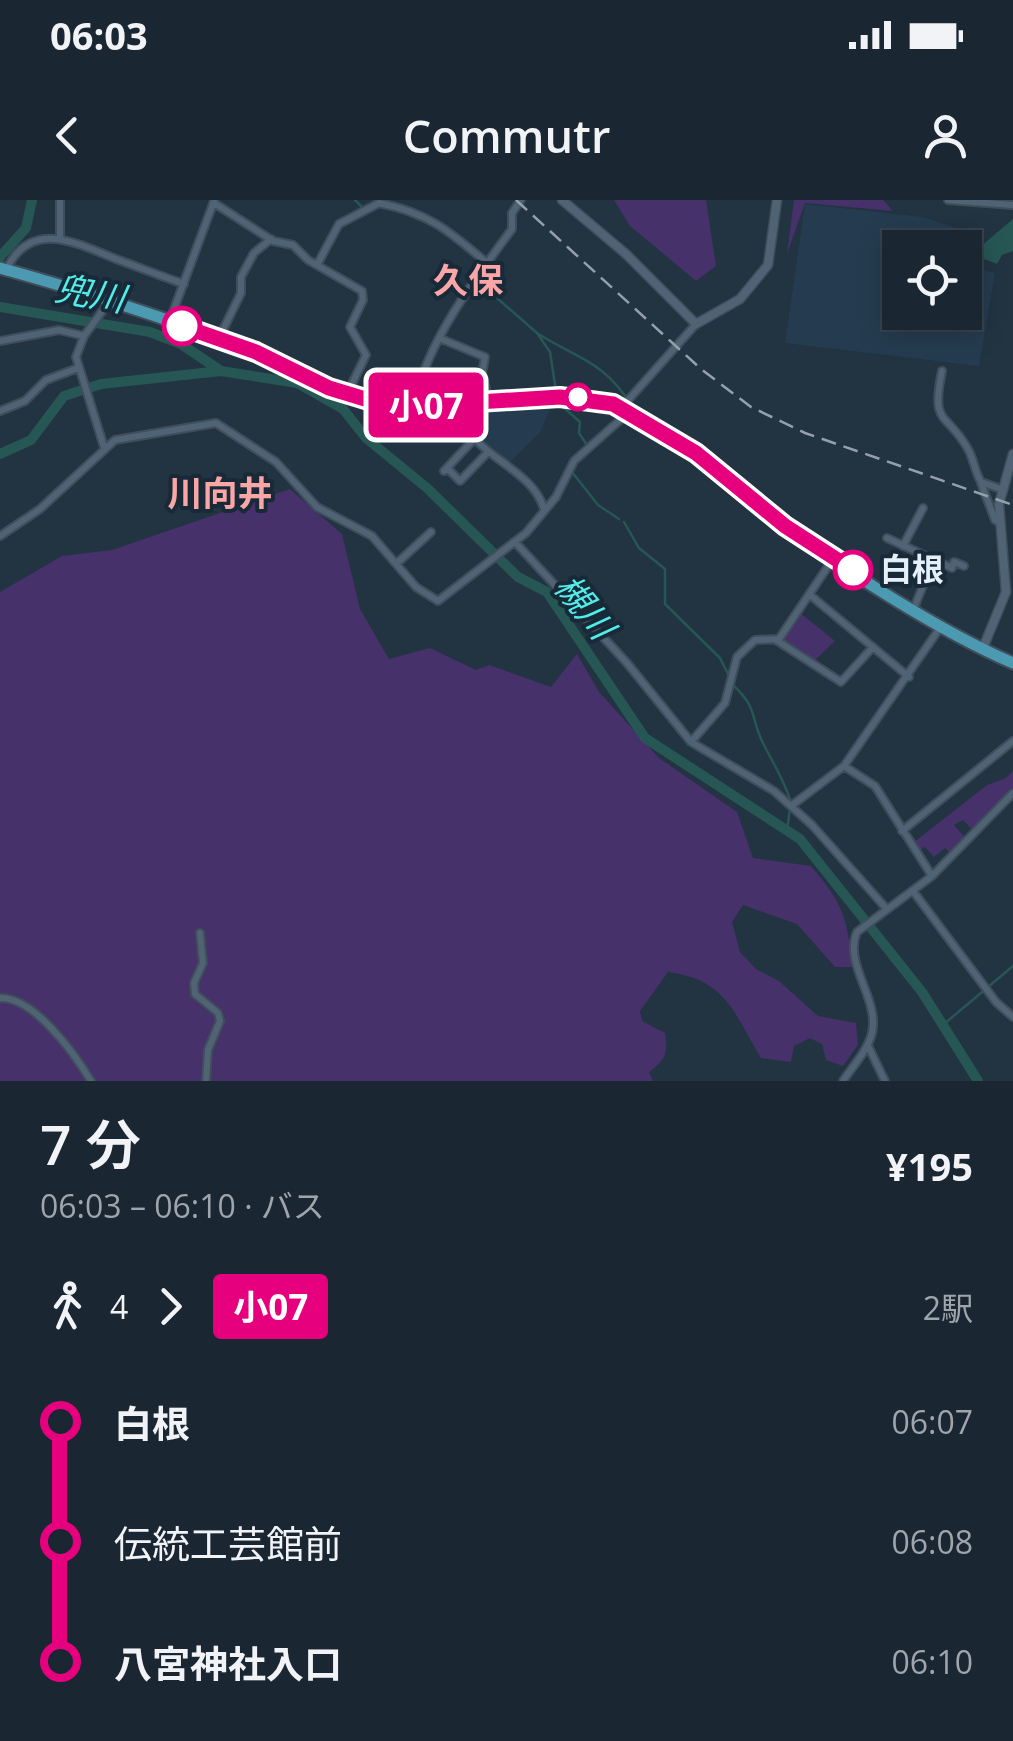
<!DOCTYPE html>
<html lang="ja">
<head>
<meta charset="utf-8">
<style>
	:root { --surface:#1a2632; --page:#27323e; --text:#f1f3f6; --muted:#9fa5ac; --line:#38434d }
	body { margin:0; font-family:"Open Sans","Noto Sans JP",sans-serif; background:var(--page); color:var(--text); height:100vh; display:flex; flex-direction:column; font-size:38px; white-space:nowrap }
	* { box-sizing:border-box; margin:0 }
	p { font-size:32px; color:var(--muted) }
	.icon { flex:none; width:55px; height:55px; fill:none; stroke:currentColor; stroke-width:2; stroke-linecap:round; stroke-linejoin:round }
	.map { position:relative; height:881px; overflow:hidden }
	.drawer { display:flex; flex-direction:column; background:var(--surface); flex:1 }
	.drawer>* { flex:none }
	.badge { padding:0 20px; border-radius:8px; font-size:35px; line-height:65px }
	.fabs { position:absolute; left:882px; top:30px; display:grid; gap:20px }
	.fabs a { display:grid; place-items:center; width:100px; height:100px; border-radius:0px; background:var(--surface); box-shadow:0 5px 25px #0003,0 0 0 2px var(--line); font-size:50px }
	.map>.badge { position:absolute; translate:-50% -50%; box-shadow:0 0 0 5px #fff }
	.legs { display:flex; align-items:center; gap:15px; height:110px; padding:0 40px; font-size:32px }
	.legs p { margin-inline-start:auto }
	.summary { display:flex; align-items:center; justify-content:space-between; height:170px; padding:0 40px }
	h1 { font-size:55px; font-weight:600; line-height:75px }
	ul { padding:0 40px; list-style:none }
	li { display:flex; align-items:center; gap:35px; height:120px; font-size:38px }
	li i { display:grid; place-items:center; width:15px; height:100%; margin:0 12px; background:currentColor }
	li i::after { content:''; width:25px; height:25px; margin:-12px; border:8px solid; border-radius:50%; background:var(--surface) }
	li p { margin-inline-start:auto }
	li:first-child i { background:linear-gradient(#0000 50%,currentColor 0) }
	li:last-child i { background:linear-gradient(currentColor 50%,#0000 0) }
	.status { display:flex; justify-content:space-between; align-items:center; height:70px; padding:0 50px; background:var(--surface); direction:ltr }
	.status svg { height:28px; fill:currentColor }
	header { display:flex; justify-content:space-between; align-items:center; height:130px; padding:0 40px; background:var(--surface); font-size:45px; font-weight:600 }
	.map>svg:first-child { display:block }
	.built { fill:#253c50 }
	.green { fill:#47316b }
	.water { fill:#275755 }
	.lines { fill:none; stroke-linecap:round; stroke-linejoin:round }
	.stream { stroke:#275755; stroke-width:2.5 }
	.river { stroke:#275755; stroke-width:10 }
	.minor-casing { stroke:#3f4e5a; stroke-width:10 }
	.tertiary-casing { stroke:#3f4e5a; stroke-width:11 }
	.trunk-casing { stroke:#3f4e5a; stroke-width:15 }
	.minor { stroke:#506374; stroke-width:6 }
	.tertiary { stroke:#506374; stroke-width:8 }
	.trunk { stroke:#4b9ab2; stroke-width:11 }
	.rail { stroke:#94a1ad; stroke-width:2.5; stroke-dasharray:15 8; stroke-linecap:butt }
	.line-1-casing { stroke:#fff; stroke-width:22 }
	.line-1 { stroke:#e6007e; stroke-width:15 }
	.stop-1-dot { fill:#fff; stroke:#e6007e; stroke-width:5 }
	.labels { text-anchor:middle; stroke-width:8; stroke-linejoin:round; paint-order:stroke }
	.stop-label { font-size:32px; font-weight:bold; fill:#e5f0fa; stroke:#182938; text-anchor:start }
	.neighbourhood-label { font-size:35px; font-weight:bold; fill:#faa6a7; stroke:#182938 }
	.water-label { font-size:35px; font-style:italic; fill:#53ede9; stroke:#182938 }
</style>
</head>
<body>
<div class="status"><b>06:03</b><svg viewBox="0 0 49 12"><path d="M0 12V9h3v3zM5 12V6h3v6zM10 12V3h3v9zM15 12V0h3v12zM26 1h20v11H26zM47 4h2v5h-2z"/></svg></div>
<header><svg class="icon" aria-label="back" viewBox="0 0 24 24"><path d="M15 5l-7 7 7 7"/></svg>Commutr<svg class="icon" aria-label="person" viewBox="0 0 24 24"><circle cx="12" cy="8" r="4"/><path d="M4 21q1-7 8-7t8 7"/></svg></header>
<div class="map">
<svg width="1013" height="881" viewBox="0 0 1013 881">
	<rect width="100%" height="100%" fill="#223342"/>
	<!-- built -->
	<path class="built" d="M805,4L923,17L965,31L962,47L900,48V112H965V66L995,73L979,166L785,143Z
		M553,201L541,231L510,262L482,244L479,206Z"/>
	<!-- green -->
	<path class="green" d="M614,0H706L716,66L696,81L630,26Z
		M794,0H883L893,11L805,3L787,54Z
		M290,289L342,334L360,409L389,459L430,448L476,470L489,465L551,487L577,454L599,492L659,558L737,612L753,658L811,666C843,703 848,719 852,767H835L797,724L743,705L732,722L740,752L756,769L779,781L818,816L856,823L858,845L843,866L826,860L822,844L810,838L794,846L791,862L761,858C733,812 727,780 668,772L640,811L642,821L665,833C668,853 666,860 649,872L653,881H0V392L62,356L112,350Z
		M799,412L835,441L813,462L781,438Z
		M1013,571V588L974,632L963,620L954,625L966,639L951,654L945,648L934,657L925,647L918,651L913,643L987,585L1006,578Z"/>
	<!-- water -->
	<path class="water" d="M1013,19V51L1002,55L997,64L976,56L980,47Z"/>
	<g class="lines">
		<!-- stream -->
		<path class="stream" d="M355,0L363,8
			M382,6L413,15
			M487,70L482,85L537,133L550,152L556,191
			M537,133C577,159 602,159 632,206
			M561,205L580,222L579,233L587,245
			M572,272L598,305L619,319
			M624,322L639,348L665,369V404L720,458L729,476
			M732,484C760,510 749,517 764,545C774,565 784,580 791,602
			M787,630L790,609
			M944,824L1013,766"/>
		<!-- river -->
		<path class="river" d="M0,57L26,28L32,0
			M0,107L150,132L181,144L221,171
			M0,254L31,240L64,196L101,184L221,171L297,183L343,209L366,238L427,288L518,377L547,392L645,538L800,639L922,792L978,881"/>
		<defs>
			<path id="minor" d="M948,0L1013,5
				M214,3L273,41L293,45L308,60L362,91L363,100L350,127L366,155L348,192
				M60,37V0
				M318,63L339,24L379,3C429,13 449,31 487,63
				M6,70C31,18 76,43 116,59C138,67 161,76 184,84
				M170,120L214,1
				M219,138L241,93V77L254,53L271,39
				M439,138L485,157L482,174L489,200
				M0,141L59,130L84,136
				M942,171C930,228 948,211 969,251C974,261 975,272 981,282L1001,289
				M474,203L479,243C500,264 535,278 544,309
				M413,204C430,138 472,83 512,29V13L521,0
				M622,207L696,124
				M0,211L25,201L46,180L78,168
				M104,247L76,157L84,136L109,102
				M447,268L460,281L488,252
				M444,271L476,237
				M981,283L995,320L1000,323
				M0,336L40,309L115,240L216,223L276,262L317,307L372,336L416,387L438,401L526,333L556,297L574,261L629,212
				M887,338L952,368L954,362L964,366
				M515,342L627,463L691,542L774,591L812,625L885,707
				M903,346L923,308
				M396,364L431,332
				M810,395L909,477
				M914,408L933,361
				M776,440L841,482L873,447
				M691,542L725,503L737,457L755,440L779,439L833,359
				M844,566L875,586L932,676
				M791,606L844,566L942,425
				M902,631L1013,541
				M913,691L996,802L1013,817
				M200,733L203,763L194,783L195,794L218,813L220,821L208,850L206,881
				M0,798C34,797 74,853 91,881
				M868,846L885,881
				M843,881C852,867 868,850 872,833C880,799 843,764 857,732L932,676L1013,593"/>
			<path id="tertiary" d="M562,0L626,54L696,124L740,99L768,65L777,0
				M983,448L1006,392L999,304L1013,254"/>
			<path id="trunk" d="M0,68C85,91 170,120 253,150C296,166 332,193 378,203C453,218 549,176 620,206C681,232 728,282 779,321C840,368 943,433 1013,463"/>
		</defs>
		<!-- minor casing -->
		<use href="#minor" class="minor-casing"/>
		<!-- tertiary casing -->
		<use href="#tertiary" class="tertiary-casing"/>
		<!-- trunk casing -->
		<use href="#trunk" class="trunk-casing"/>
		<!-- minor -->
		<use href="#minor" class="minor"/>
		<!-- tertiary -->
		<use href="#tertiary" class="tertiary"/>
		<!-- trunk -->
		<use href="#trunk" class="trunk"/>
		<!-- rail -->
		<path class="rail" d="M516,0L701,169L751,207L805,233L1013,305"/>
	</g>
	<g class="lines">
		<defs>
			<path id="line-1" d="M182,126L256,152L329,188L375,202L412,206L560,197L613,204L696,253L785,326L853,370"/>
		</defs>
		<!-- line-1 casing -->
		<use href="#line-1" class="line-1-casing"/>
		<!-- line-1 -->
		<use href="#line-1" class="line-1"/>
	</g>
	<!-- markers -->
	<g class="stop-1-dot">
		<circle cx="182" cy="126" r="18"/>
		<circle cx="578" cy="197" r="12"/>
		<circle cx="853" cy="370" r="18"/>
	</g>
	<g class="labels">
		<!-- stop labels -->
		<g class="stop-label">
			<text x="880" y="381">白根</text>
		</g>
		<!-- neighbourhood labels -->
		<g class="neighbourhood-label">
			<text x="468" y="93">久保</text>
			<text x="220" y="306">川向井</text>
		</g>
		<!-- water labels -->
		<g class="water-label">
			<text transform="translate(90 94) rotate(10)" y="12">兜川</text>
			<text transform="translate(584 407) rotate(51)" y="12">槻川</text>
		</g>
	</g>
</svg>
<div class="fabs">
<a><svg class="icon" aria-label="locate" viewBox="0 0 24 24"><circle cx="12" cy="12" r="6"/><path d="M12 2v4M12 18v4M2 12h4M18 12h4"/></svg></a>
</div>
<b class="badge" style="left:426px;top:205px;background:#e6007e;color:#fff">小07</b>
</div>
<section class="drawer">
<div class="summary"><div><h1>7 分</h1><p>06:03 – 06:10 · バス</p></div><b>¥195</b></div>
<div class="legs"><svg class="icon" aria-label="walk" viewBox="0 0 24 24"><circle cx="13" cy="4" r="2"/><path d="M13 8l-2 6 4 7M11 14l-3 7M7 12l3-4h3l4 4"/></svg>4<svg class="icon" aria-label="forward" viewBox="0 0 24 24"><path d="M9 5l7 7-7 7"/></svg><b class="badge" style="background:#e6007e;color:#fff">小07</b><p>2駅</p></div>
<ul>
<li><i style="color:#e6007e"></i><b>白根</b><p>06:07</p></li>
<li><i style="color:#e6007e"></i><span>伝統工芸館前</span><p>06:08</p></li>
<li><i style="color:#e6007e"></i><b>八宮神社入口</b><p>06:10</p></li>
</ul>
</section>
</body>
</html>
